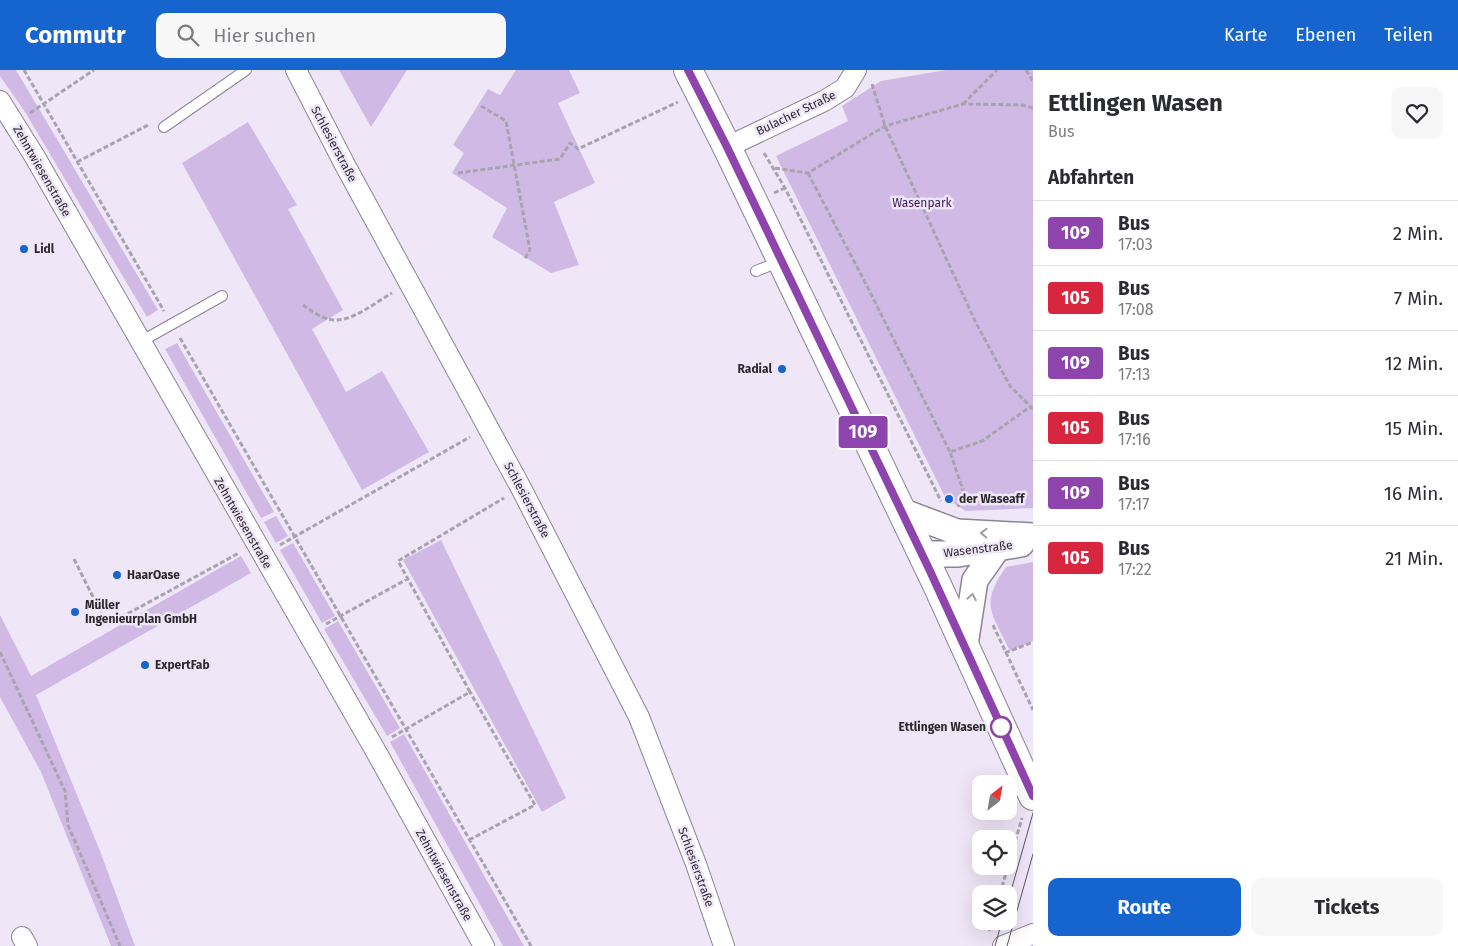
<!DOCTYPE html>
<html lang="de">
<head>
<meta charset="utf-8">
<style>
	:root { --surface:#fff; --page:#f7f7f7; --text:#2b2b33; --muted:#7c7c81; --line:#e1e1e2; --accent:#1664ce }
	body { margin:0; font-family:"Fira Sans",sans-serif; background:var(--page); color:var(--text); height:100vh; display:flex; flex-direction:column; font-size:19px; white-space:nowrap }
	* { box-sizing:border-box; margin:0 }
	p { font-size:16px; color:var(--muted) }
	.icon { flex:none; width:28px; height:28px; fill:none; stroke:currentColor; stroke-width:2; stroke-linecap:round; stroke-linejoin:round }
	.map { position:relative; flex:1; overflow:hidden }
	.panel { display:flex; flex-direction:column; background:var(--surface); width:425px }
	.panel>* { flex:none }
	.badge { padding:0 10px; border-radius:4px; font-size:18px; line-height:32px }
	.needle { width:32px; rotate:31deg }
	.buttons { position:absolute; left:972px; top:705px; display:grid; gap:10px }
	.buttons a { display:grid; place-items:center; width:45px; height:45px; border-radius:10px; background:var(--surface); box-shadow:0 5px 20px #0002; font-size:25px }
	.map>.badge { position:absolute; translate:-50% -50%; box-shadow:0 0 0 2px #fff }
	h2 { padding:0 15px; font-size:19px; line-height:45px }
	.round { display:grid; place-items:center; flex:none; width:52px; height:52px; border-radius:10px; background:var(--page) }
	.overview { display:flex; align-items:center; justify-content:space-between; height:85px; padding:0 15px }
	h1 { font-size:24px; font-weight:700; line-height:38px }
	.action { display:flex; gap:10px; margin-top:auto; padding:10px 15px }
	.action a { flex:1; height:58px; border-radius:10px; background:var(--accent); color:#fff; font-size:20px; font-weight:700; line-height:58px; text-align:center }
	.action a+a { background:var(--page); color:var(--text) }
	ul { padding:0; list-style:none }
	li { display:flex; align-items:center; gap:15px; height:65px; padding:0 15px; border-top:1px solid var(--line) }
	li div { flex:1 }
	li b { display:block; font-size:19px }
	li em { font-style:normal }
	li .badge { min-width:55px; font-weight:700; text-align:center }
	header { display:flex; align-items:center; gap:30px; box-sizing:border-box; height:70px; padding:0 25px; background:var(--accent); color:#fff }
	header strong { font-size:24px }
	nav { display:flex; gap:28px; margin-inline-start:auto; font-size:18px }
	.search { width:350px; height:45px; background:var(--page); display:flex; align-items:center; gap:12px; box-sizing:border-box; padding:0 18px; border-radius:10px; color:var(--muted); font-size:19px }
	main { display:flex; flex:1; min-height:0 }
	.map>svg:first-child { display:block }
	.green { fill:#d0bae5 }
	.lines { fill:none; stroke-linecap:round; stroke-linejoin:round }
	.service-casing { stroke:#8c8494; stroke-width:12 }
	.minor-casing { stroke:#8c8494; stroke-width:22 }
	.tertiary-casing { stroke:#8c8494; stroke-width:28 }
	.secondary-casing { stroke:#8c8494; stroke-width:30 }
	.path { stroke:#a9a3b0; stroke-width:3; stroke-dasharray:5 2.5; stroke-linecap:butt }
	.service { stroke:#fff; stroke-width:10 }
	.minor { stroke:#fff; stroke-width:20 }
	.tertiary { stroke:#fff; stroke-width:25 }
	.secondary { stroke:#fff; stroke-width:28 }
	.tram { stroke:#5a565f; stroke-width:1 }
	.oneway { stroke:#a09fa1 }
	.line-casing { stroke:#fff; stroke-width:11 }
	.line { stroke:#8e44ad; stroke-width:8 }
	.poi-dot { fill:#1664ce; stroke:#efe6f8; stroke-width:2 }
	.stop-dot { fill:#fff; stroke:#8e44ad; stroke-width:2.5 }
	.labels { text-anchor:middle; stroke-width:5; stroke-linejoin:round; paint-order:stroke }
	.street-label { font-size:12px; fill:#2c292f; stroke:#efe6f8 }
	.park-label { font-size:12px; fill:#3e1b59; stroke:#efe6f8 }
	.poi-label { font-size:12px; font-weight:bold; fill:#2c292f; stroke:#efe6f8; text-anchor:start }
	.stop-label { font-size:12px; font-weight:bold; fill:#2c292f; stroke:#efe6f8; text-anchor:end }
</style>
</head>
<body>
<header>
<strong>Commutr</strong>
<div class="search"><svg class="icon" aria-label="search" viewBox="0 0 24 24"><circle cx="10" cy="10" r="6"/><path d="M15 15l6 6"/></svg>Hier suchen</div>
<nav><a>Karte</a><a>Ebenen</a><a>Teilen</a></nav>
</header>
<main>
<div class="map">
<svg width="1033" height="876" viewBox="0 0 1033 876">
	<rect width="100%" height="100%" fill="#efe6f8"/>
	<!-- green -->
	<path class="green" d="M0,0H16L158,240L147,247L25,42L0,6Z
		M339,0H407L371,57Z
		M516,0H569L580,23L558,33L595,113L554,132L579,195L551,203L492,167L507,138L452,103L464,83L453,75L488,19L500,25Z
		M946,0H1033V438L966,441L946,429L776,86L848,51L842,36L881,11Z
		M248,52L297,135L288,139L343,240L312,259L346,322L382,301L429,382L362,420L182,93Z
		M177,273L274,442L261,448L165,279Z
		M276,446L288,466L276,473L264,452Z
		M441,470L566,728L542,742L403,490Z
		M293,473L335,546L322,553L280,480Z
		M241,486L251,503L36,625L100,781L135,876H111L41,702L0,627V545L31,606Z
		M1033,492V571L1010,581C992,543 979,535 1006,497Z
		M338,551L400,658L387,666L324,559Z
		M404,664L524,876H503L390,672Z"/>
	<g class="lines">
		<defs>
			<path id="service" d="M164,57L246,0
				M756,201L781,191
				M140,272L222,226"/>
			<path id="minor" d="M296,0L345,95L521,418L639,647L696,794L724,876
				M0,31L35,87L374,678L484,876
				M727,77L824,31L845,18L856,0
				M22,867L27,876
				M1003,876L1033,864"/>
			<path id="tertiary" d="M901,441L957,462L1033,466
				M922,484H958L1021,474
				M965,575L975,510L997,479"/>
			<path id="secondary" d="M688,0L727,77L938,517L1033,726"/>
		</defs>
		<!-- service casing -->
		<use href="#service" class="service-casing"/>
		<!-- minor casing -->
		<use href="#minor" class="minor-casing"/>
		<!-- tertiary casing -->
		<use href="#tertiary" class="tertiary-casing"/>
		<!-- secondary casing -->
		<use href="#secondary" class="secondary-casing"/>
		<!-- path -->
		<path class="path" d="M24,0L164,241
			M1026,0L1033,11
			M872,14L885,56L976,253L1010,316L1033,339
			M963,34L997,0
			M481,36L506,51L530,180L524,190
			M30,43L94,0
			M764,83L785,118L941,431
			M77,92L150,54
			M775,98L808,103L885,56L963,34L1022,35L1033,38
			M458,103L560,89L570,73L578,79L678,32
			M808,103L869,220L950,382
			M774,123L785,118
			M303,235C312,241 323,250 335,250C353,251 376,232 392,223
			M180,268L531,876
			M958,437L964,423L950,382L982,371L1030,337
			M280,475L470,367
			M74,489L107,555L239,483
			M326,554L409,508
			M993,555L1033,640
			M0,582L65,721L68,755L120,876
			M1005,583L1033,572
			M392,667L470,622L398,491L504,428
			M469,770L535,735L470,622
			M1009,793L1022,748
			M1000,824L1008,796
			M989,861L992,851"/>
		<!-- service -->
		<use href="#service" class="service"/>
		<!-- minor -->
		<use href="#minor" class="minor"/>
		<!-- tertiary -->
		<use href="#tertiary" class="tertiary"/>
		<!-- secondary -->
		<use href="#secondary" class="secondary"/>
		<!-- tram -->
		<path class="tram" d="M1009,828L1033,743
			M995,876L1002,851
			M1007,876L1033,784"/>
	</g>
	<!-- one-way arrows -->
	<defs><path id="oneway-chevron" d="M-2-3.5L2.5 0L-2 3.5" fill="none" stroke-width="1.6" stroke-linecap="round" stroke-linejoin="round" transform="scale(1.25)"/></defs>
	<g class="oneway">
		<use href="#oneway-chevron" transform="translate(984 463) rotate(-178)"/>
		<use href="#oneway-chevron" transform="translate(972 527) rotate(-80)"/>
	</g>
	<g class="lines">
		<defs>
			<path id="line" d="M688,0L727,77L930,501L1033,726"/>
		</defs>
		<!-- line casing -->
		<use href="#line" class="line-casing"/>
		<!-- line -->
		<use href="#line" class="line"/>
	</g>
	<!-- markers -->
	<g class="poi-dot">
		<circle cx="24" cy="179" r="5"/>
		<circle cx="782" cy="299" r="5"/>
		<circle cx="949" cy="429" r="5"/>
		<circle cx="117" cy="505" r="5"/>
		<circle cx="75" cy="542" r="5"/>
		<circle cx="145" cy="595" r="5"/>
	</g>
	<circle class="stop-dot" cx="1001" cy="657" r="10"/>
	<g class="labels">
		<!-- street labels -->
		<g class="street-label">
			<text transform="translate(796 43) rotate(-26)" y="4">Bulacher Straße</text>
			<text transform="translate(334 74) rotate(62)" y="4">Schlesierstraße</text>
			<text transform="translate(42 101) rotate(60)" y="4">Zehntwiesenstraße</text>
			<text transform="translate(527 430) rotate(62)" y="4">Schlesierstraße</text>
			<text transform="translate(243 453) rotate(60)" y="4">Zehntwiesenstraße</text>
			<text transform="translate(978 479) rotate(-7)" y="4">Wasenstraße</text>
			<text transform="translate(696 797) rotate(70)" y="4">Schlesierstraße</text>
			<text transform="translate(444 805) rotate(61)" y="4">Zehntwiesenstraße</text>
		</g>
		<!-- park labels -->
		<g class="park-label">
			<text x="922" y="137">Wasenpark</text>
		</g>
		<!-- poi labels -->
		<g class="poi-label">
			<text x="34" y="183">Lidl</text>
			<text x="772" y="303" text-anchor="end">Radial</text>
			<text x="959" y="433">der Waseaff</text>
			<text x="127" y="509">HaarOase</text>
			<text x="85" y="539">Müller<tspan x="85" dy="14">Ingenieurplan GmbH</tspan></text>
			<text x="155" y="599">ExpertFab</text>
		</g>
		<!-- stop labels -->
		<g class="stop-label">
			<text x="986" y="661">Ettlingen Wasen</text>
		</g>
	</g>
</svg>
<div class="buttons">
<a><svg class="needle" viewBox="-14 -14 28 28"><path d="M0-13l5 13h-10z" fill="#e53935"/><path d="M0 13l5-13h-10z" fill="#7c7c81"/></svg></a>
<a><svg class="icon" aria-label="locate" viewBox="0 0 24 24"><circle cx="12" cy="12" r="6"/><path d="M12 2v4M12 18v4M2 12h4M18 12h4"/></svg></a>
<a><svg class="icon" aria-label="layers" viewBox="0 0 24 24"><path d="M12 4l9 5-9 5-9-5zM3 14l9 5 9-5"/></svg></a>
</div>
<b class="badge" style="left:863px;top:362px;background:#8e44ad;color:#fff">109</b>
</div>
<section class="panel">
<div class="overview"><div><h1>Ettlingen Wasen</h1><p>Bus</p></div><a class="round"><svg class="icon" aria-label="heart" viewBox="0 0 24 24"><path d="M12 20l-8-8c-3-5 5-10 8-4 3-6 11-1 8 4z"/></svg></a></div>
<h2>Abfahrten</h2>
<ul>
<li><span class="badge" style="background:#8e44ad;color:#fff">109</span><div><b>Bus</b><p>17:03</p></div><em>2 Min.</em></li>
<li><span class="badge" style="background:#d7263d;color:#fff">105</span><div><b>Bus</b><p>17:08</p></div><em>7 Min.</em></li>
<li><span class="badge" style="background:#8e44ad;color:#fff">109</span><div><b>Bus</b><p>17:13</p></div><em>12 Min.</em></li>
<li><span class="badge" style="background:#d7263d;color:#fff">105</span><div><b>Bus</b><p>17:16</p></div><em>15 Min.</em></li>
<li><span class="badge" style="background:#8e44ad;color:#fff">109</span><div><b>Bus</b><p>17:17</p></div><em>16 Min.</em></li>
<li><span class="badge" style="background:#d7263d;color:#fff">105</span><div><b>Bus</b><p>17:22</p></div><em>21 Min.</em></li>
</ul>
<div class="action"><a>Route</a><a>Tickets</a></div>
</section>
</main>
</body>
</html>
